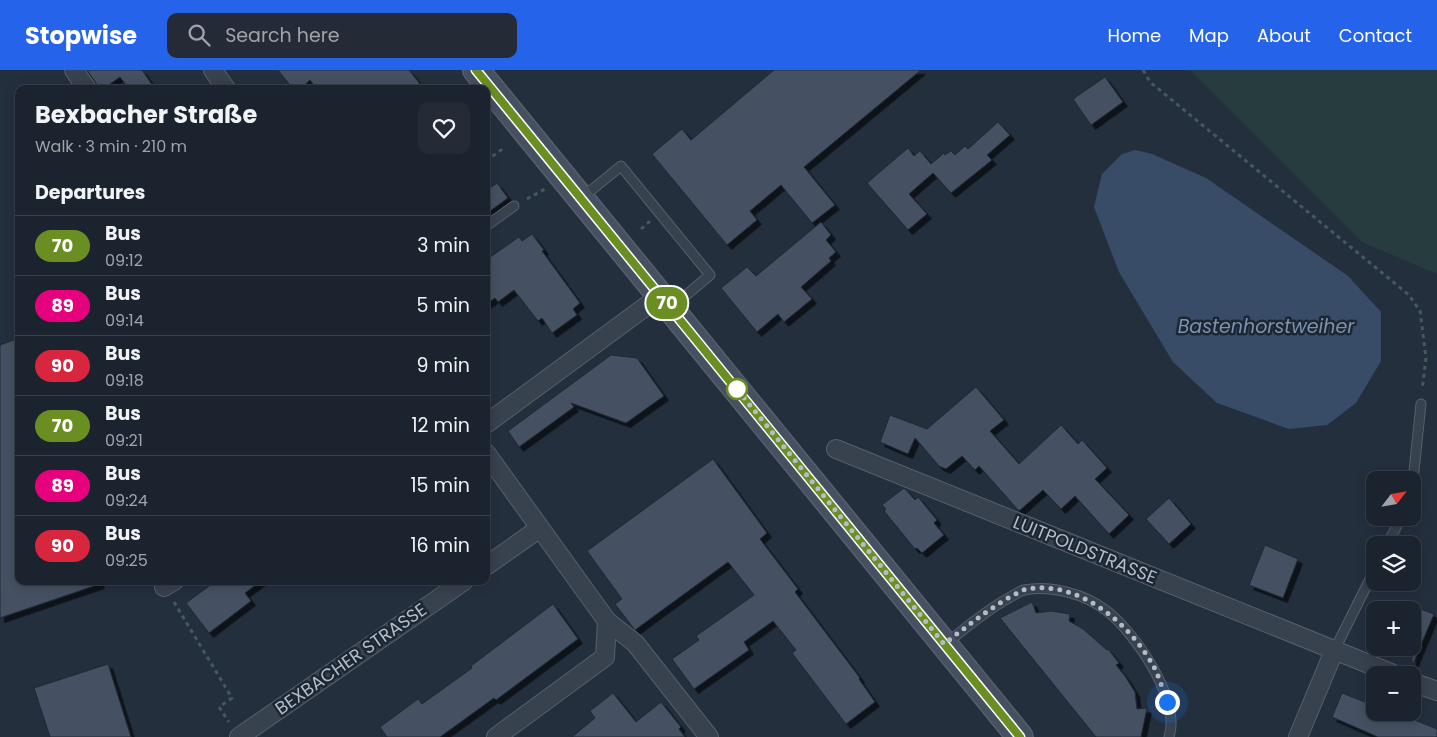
<!DOCTYPE html>
<html lang="en">
<head>
<meta charset="utf-8">
<style>
	:root { --surface:#1b232e; --page:#242b36; --text:#f1f3f6; --muted:#a0a4aa; --line:#39404a; --accent:#2563eb }
	body { margin:0; font-family:Poppins,sans-serif; background:var(--page); color:var(--text); height:100vh; display:flex; flex-direction:column; font-size:19px; white-space:nowrap }
	* { box-sizing:border-box; margin:0 }
	p { font-size:16px; color:var(--muted) }
	.icon { flex:none; width:28px; height:28px; fill:none; stroke:currentColor; stroke-width:2; stroke-linecap:round; stroke-linejoin:round }
	.map { position:relative; flex:1; overflow:hidden }
	.drawer { position:absolute; left:15px; top:15px; width:475px; height:500px; display:flex; flex-direction:column; background:var(--surface); border-radius:10px; box-shadow:0 2px 12px #0003,0 0 0 1px var(--line) }
	.drawer>* { flex:none }
	.badge { padding:0 10px; border-radius:16px; font-size:18px; line-height:32px }
	.needle { width:32px; rotate:59deg }
	.controls { position:absolute; left:1366px; top:401px; display:grid; gap:10px }
	.controls a { display:grid; place-items:center; width:55px; height:55px; border-radius:10px; background:var(--surface); box-shadow:0 2px 12px #0003,0 0 0 1px var(--line); font-size:25px }
	.you { position:absolute; width:25px; height:25px; margin:-12px; border:4px solid #fff; border-radius:50%; background:#1a73e8; box-shadow:0 0 0 8px #1a73e833 }
	.map>.badge { position:absolute; translate:-50% -50%; box-shadow:0 0 0 2px #fff }
	h2 { padding:0 20px; font-size:19px; line-height:45px }
	.round { display:grid; place-items:center; flex:none; width:52px; height:52px; border-radius:10px; background:var(--page) }
	.head { display:flex; align-items:center; justify-content:space-between; height:85px; padding:0 20px }
	h1 { font-size:24px; font-weight:700; line-height:38px }
	ul { padding:0; list-style:none }
	li { display:flex; align-items:center; gap:15px; height:60px; padding:0 20px; border-top:1px solid var(--line) }
	li div { flex:1 }
	li b { display:block; font-size:19px }
	li em { font-style:normal }
	li .badge { min-width:55px; font-weight:700; text-align:center }
	header { display:flex; align-items:center; gap:30px; box-sizing:border-box; height:70px; padding:0 25px; background:var(--accent); color:#fff }
	header strong { font-size:24px }
	nav { display:flex; gap:28px; margin-inline-start:auto; font-size:18px }
	.search { width:350px; height:45px; background:var(--page); display:flex; align-items:center; gap:12px; box-sizing:border-box; padding:0 18px; border-radius:10px; color:var(--muted); font-size:19px }
	.map>svg:first-child { display:block }
	.green { fill:#263c3f }
	.water { fill:#394c67 }
	.building { fill:#455162; stroke:#1f2835; filter:url(#shadow) }
	.lines { fill:none; stroke-linecap:round; stroke-linejoin:round }
	.service-casing { stroke:#565f6c; stroke-width:11 }
	.minor-casing { stroke:#565f6c; stroke-width:20 }
	.secondary-casing { stroke:#565f6c; stroke-width:28 }
	.path { stroke:#44595c; stroke-width:3; stroke-dasharray:4 4; stroke-linecap:butt }
	.service { stroke:#38414e; stroke-width:9 }
	.minor { stroke:#38414e; stroke-width:18 }
	.secondary { stroke:#465061; stroke-width:25 }
	.line-casing { stroke:#fff; stroke-width:11 }
	.line { stroke:#6b8e23; stroke-width:8 }
	.walk { stroke:#b4bcc9; stroke-width:5; stroke-dasharray:0 9 }
	.stop-dot { fill:#fff; stroke:#6b8e23; stroke-width:2.5 }
	.labels { text-anchor:middle; stroke-width:5; stroke-linejoin:round; paint-order:stroke }
	.street-label { font-size:18px; fill:#b4bcc9; stroke:#1d2633 }
	.water-label { font-size:19px; font-style:italic; fill:#7c92b1; stroke:#1d2633 }
</style>
</head>
<body>
<header>
<strong>Stopwise</strong>
<div class="search"><svg class="icon" aria-label="search" viewBox="0 0 24 24"><circle cx="10" cy="10" r="6"/><path d="M15 15l6 6"/></svg>Search here</div>
<nav><a>Home</a><a>Map</a><a>About</a><a>Contact</a></nav>
</header>
<div class="map">
<svg width="1437" height="667" viewBox="0 0 1437 667">
	<defs>
		<filter id="shadow"><feDropShadow dx="4.5" dy="4.5" stdDeviation="0" flood-color="#0009"/></filter>
	</defs>
	<rect width="100%" height="100%" fill="#242f3e"/>
	<!-- green -->
	<path class="green" d="M1190,0H1437V204L1362,172Z"/>
	<!-- water -->
	<path class="water" d="M1135,80L1152,84L1206,108L1348,206L1381,242V291L1356,333L1327,355L1289,359L1217,333L1173,292L1119,202L1094,137L1102,104L1122,84Z"/>
	<!-- building -->
	<path class="building" d="M87,0H142L155,19H129L120,7L103,19H98L96,13Z
		M278,0H409L424,19H317L310,10L300,19H293Z
		M774,0H921L804,97L835,135L812,153L781,115L750,141L757,150L727,175L652,84L682,59L691,70Z
		M1105,7L1123,32L1091,55L1073,29Z
		M998,52L1010,65L987,85L992,90L951,123L933,103L909,124L927,144L908,160L867,113L908,78L914,86L920,81L931,94L944,83L945,85L951,81L955,85L965,76L968,79Z
		M497,113L508,128L486,144V121Z
		M821,152L831,165L826,170L836,182L829,188L831,191L801,217L812,229L784,252L778,244L757,262L721,218L747,197L756,206Z
		M532,164L544,180L542,181L580,233L573,239L577,245L552,263L542,248L538,251L514,220L498,232L495,228L486,234V190L519,167L522,171Z
		M19,268V511H99L100,514L0,548V275Z
		M611,285L637,288L664,326L626,353L571,333L574,337L519,377L508,361Z
		M976,317L1004,350L990,361L1019,394L1061,355L1078,374L1082,370L1107,398L1095,409L1129,445L1109,464L1075,426L1061,439L1043,420L1019,441L979,396L975,400L962,386L946,399L939,396L915,368L908,384L880,372L890,345L927,359Z
		M713,389L767,463L760,469L798,519L795,522L860,608L859,609L875,632L846,654L792,583L796,580L773,551L744,572L749,580L694,619L672,589L699,570L696,566L754,525L728,492L635,560L615,534L622,529L587,481Z
		M904,418L915,430L918,427L937,450L934,453L944,465L922,483L917,478L915,479L884,441L886,439L882,435Z
		M1169,428L1191,454L1169,474L1146,449Z
		M1265,475L1298,489L1283,528L1249,515Z
		M216,511H261L245,523L251,531L209,563L186,533Z
		M1032,532L1036,543L1051,541L1070,544L1069,551L1083,559L1107,580L1108,579L1119,593L1116,595L1125,606L1135,622L1137,639L1147,638L1141,667H1096L1000,548Z
		M553,534L578,569L496,630L494,628L440,667H387L380,657L418,629L422,634L472,598L471,596Z
		M1412,536L1434,544L1413,594H1412Z
		M108,594L131,667H50L34,618Z
		M613,623L636,652L661,632L681,657L679,659L685,667H572L595,648L590,641Z
		M1342,623L1375,636V642H1390L1401,647L1402,645L1437,659V667H1378L1332,647Z"/>
	<g class="lines">
		<defs>
			<path id="service" d="M583,127L621,96L710,205L671,238
				M486,156L514,136
				M1412,420L1421,334
				M1387,475L1401,448
				M945,574C966,558 985,541 1007,529C1013,526 1019,521 1024,520C1052,515 1085,524 1107,541C1136,564 1181,630 1169,667
				M1334,581L1375,499"/>
			<path id="minor" d="M74,0L87,19
				M213,0L226,19
				M486,354L660,226
				M836,379L1396,605
				M486,383L607,551L605,587L496,667
				M486,496L540,458
				M164,517L174,511
				M607,551L635,573L709,667
				M1412,612L1437,621
				M239,667L464,511
				M1298,667L1334,581"/>
			<path id="secondary" d="M476,0L1020,667"/>
		</defs>
		<!-- service casing -->
		<use href="#service" class="service-casing"/>
		<!-- minor casing -->
		<use href="#minor" class="minor-casing"/>
		<!-- secondary casing -->
		<use href="#secondary" class="secondary-casing"/>
		<!-- path -->
		<path class="path" d="M1143,0L1150,12L1409,225L1420,241L1426,288L1422,320
			M486,91L505,77
			M527,129L545,119
			M641,159L650,151
			M174,532L232,628L219,637L229,652"/>
		<!-- service -->
		<use href="#service" class="service"/>
		<!-- minor -->
		<use href="#minor" class="minor"/>
		<!-- secondary -->
		<use href="#secondary" class="secondary"/>
	</g>
	<g class="lines">
		<defs>
			<path id="line" d="M476,0L1020,667"/>
		</defs>
		<!-- line casing -->
		<use href="#line" class="line-casing"/>
		<!-- line -->
		<use href="#line" class="line"/>
		<!-- walk -->
		<path class="walk" d="M737,319L732,313L944,574C966,557 986,541 1010,527C1014,525 1019,522 1023,520C1077,507 1132,555 1155,599C1160,609 1163,621 1167,632"/>
	</g>
	<!-- markers -->
	<circle class="stop-dot" cx="737" cy="319" r="10"/>
	<g class="labels">
		<!-- street labels -->
		<g class="street-label">
			<text transform="translate(1085 480) rotate(22)" y="6">LUITPOLDSTRASSE</text>
			<text transform="translate(351 589) rotate(-35)" y="6">BEXBACHER STRASSE</text>
		</g>
		<!-- water labels -->
		<g class="water-label">
			<text x="1266" y="263">Bastenhorstweiher</text>
		</g>
	</g>
</svg>
<div class="controls">
<a><svg class="needle" viewBox="-14 -14 28 28"><path d="M0-13l5 13h-10z" fill="#e53935"/><path d="M0 13l5-13h-10z" fill="#a0a4aa"/></svg></a>
<a><svg class="icon" aria-label="layers" viewBox="0 0 24 24"><path d="M12 4l9 5-9 5-9-5zM3 14l9 5 9-5"/></svg></a>
<a>+</a>
<a>−</a>
</div>
<div class="you" style="left:1167px;top:632px"></div>
<b class="badge" style="left:667px;top:233px;background:#6b8e23;color:#fff">70</b>
<section class="drawer">
<div class="head"><div><h1>Bexbacher Straße</h1><p>Walk · 3 min · 210 m</p></div><a class="round"><svg class="icon" aria-label="heart" viewBox="0 0 24 24"><path d="M12 20l-8-8c-3-5 5-10 8-4 3-6 11-1 8 4z"/></svg></a></div>
<h2>Departures</h2>
<ul>
<li><span class="badge" style="background:#6b8e23;color:#fff">70</span><div><b>Bus</b><p>09:12</p></div><em>3 min</em></li>
<li><span class="badge" style="background:#e6007e;color:#fff">89</span><div><b>Bus</b><p>09:14</p></div><em>5 min</em></li>
<li><span class="badge" style="background:#d7263d;color:#fff">90</span><div><b>Bus</b><p>09:18</p></div><em>9 min</em></li>
<li><span class="badge" style="background:#6b8e23;color:#fff">70</span><div><b>Bus</b><p>09:21</p></div><em>12 min</em></li>
<li><span class="badge" style="background:#e6007e;color:#fff">89</span><div><b>Bus</b><p>09:24</p></div><em>15 min</em></li>
<li><span class="badge" style="background:#d7263d;color:#fff">90</span><div><b>Bus</b><p>09:25</p></div><em>16 min</em></li>
</ul>
</section>
</div>
</body>
</html>
